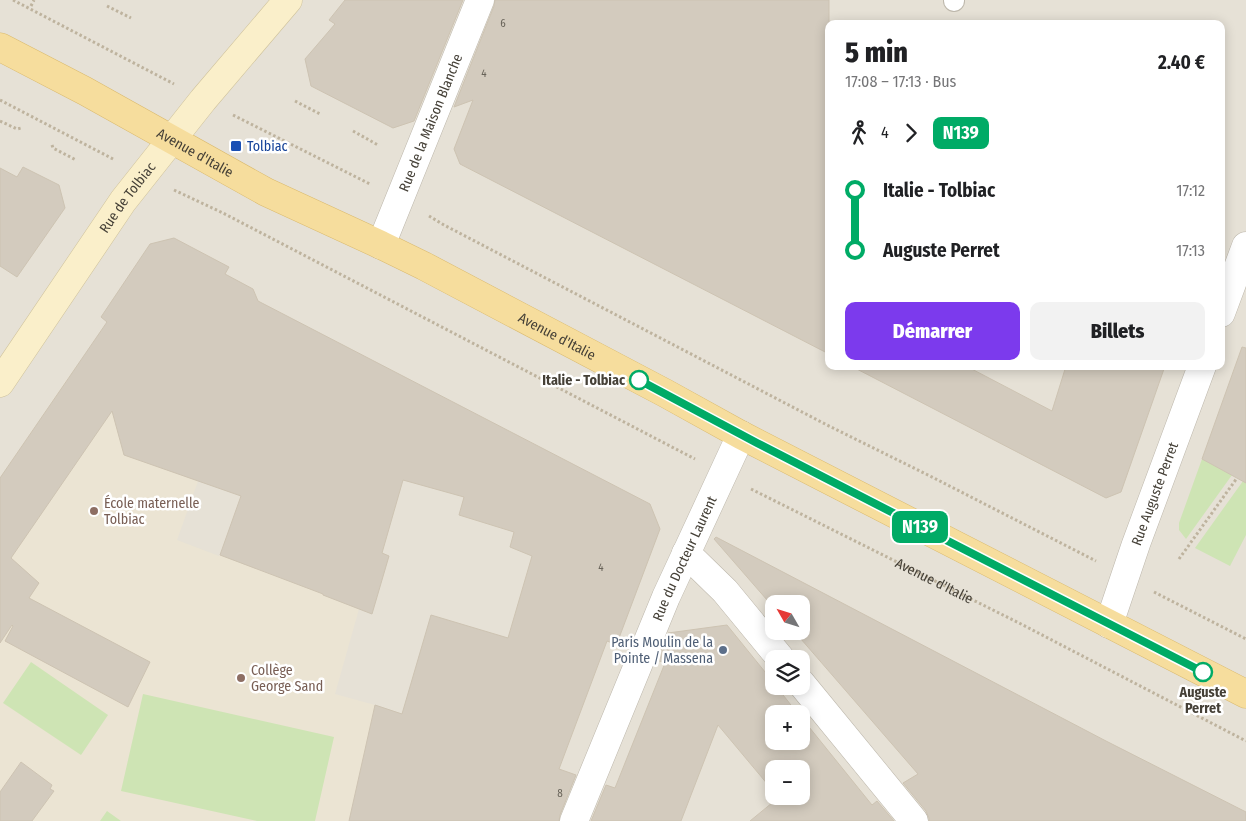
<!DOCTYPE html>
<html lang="fr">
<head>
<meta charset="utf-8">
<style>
	:root { --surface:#fff; --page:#f2f2f2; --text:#202124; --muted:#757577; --accent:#7c3aed }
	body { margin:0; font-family:"Fira Sans Condensed",sans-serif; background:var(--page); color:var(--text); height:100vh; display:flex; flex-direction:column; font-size:19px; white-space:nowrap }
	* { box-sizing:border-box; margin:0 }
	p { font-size:16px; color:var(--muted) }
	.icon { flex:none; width:28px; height:28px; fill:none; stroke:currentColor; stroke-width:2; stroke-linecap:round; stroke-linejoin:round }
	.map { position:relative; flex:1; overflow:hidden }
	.drawer { position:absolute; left:825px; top:20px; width:400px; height:350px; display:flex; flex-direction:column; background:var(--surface); border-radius:10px; box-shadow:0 2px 12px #0003 }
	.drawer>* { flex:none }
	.badge { padding:0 10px; border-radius:8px; font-size:18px; line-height:32px }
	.needle { width:32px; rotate:309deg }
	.buttons { position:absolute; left:765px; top:595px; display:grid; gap:10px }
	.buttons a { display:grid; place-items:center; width:45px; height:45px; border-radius:10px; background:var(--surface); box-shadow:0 2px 12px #0003; font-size:25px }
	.map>.badge { position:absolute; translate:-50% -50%; box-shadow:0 0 0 2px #fff }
	.legs { display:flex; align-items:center; gap:8px; height:55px; padding:0 20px; font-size:16px }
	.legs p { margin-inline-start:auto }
	.headline { display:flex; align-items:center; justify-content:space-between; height:85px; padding:0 20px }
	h1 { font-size:28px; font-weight:800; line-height:38px }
	.action { display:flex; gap:10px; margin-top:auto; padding:10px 20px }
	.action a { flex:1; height:58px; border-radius:10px; background:var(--accent); color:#fff; font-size:20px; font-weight:800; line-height:58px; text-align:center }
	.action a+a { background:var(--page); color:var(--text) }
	ul { padding:0 20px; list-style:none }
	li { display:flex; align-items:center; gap:18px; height:60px; font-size:19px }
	li i { display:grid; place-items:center; width:8px; height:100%; margin:0 6px; background:currentColor }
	li i::after { content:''; width:12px; height:12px; margin:-6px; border:4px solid; border-radius:50%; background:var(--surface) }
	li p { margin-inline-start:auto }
	li:first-child i { background:linear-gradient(#0000 50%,currentColor 0) }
	li:last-child i { background:linear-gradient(currentColor 50%,#0000 0) }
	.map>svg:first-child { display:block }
	.residential { fill:#e6e1d6; fill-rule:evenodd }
	.education { fill:#ebe4d3 }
	.green { fill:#cee4b4 }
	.building { fill:#d3cbbe; stroke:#cdc3b2 }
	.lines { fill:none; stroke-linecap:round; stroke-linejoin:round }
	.service-casing { stroke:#bdb7ab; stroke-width:22 }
	.minor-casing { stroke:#bdb7ab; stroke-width:29 }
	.secondary-casing { stroke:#cfc29b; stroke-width:29 }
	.primary-casing { stroke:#daba6e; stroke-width:29 }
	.path { stroke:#beb39e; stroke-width:3; stroke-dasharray:2.5 2.5; stroke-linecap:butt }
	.service { stroke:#fff; stroke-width:20 }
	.minor { stroke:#fff; stroke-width:28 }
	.secondary { stroke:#faefca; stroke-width:28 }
	.primary { stroke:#f6dd9d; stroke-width:28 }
	.line-1-casing { stroke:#fff; stroke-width:11 }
	.line-1 { stroke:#00ab66; stroke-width:8 }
	.transit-dot { fill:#1a4fb4; stroke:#fff; stroke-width:2 }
	.stop-1-dot { fill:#fff; stroke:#00ab66; stroke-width:2.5 }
	.education-dot { fill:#8d6e63; stroke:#fff; stroke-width:2 }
	.service-dot { fill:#5c6f8a; stroke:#fff; stroke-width:2 }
	.labels { text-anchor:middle; stroke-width:5; stroke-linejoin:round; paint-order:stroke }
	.number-label { font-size:11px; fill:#686359 }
	.street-label { font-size:14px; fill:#454037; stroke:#fff }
	.transit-label { font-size:14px; fill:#164399; stroke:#fff; text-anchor:start }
	.stop-label { font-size:14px; font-weight:bold; fill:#454037; stroke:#fff; text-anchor:end }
	.education-label { font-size:14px; fill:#785e54; stroke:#fff; text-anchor:start }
	.service-label { font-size:14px; fill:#4e5e75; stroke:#fff; text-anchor:end }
</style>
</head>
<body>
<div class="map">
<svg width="1246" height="821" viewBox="0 0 1246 821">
	<rect width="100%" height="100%" fill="#f3efe8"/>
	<!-- residential -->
	<path class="residential" d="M0,0H1246V821H0ZM829,24H1221V366H829ZM774,604H801V631H774ZM774,659H801V686H774ZM774,714H801V741H774ZM774,769H801V796H774Z"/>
	<!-- education -->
	<path class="education" d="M76,366L131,405L213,439L177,540L219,556L220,555L323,594V595L359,609L335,694L375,705L350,819L355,821H0V478Z"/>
	<!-- green -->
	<path class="green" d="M1202,459L1232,475L1186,539L1179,530V523Z
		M1243,481L1246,482V535L1230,566L1195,548Z
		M31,662L108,715L81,755L3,703Z
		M143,694L334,737L315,821H257L121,791Z
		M107,811L121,821H100Z"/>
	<!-- building -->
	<path class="building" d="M345,0H463L414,121L393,128L311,86L305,59L335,24L329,20Z
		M495,0H829V354L460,164L454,149L473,100L454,107L494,6Z
		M23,167L59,185L65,208L17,277L0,266V168L17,177Z
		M174,238L229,267L225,274L253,289L258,301L650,504L660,529L619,638L633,637L628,649L607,641L559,769L576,775L560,815L559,821H349L375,705L402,714L431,615L508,638L532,556L510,547L514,532L459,515L464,497L403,480L382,553L389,556L372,614L323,595V594L220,555L241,496L124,455L112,411L11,558L39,583L29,598L150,662L128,707L5,641L13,626L12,625L0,643V478L107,322L101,317L150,244Z
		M1242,347L1246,348V483L1202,459Z
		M851,366H966L1052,411L1066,366H1165L1121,492L1106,498Z
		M716,537L1106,741L1246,812V821H929V818L926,811L903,783L918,774L794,631H801V604H774V608L714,539Z
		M727,625L774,683V686H776L798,714H774V741H801V717L872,805L877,801L894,821H750L778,798L777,796H801V769H774V792L718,725L681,821H591L606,785L615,788L665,663L657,660L668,633Z
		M21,762L52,785L50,789L54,791L32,821H0V792Z"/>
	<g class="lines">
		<defs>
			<path id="service" d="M954,1V0"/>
			<g id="minor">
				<path id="s2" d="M381,245L480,0"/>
				<path d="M1221,313L1246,246"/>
				<path d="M686,553L725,591L781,659"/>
				<path id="s3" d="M1109,624L1136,544L1202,366"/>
				<path d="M801,683L914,821"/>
				<path id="s4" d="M574,821L666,597L741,435"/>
			</g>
			<g id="secondary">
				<path id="s5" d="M0,383L123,201L203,100L288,0"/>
			</g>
			<g id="primary">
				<path id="s6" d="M0,47L85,91L266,192L381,245L424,266L665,393L741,435L1246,694"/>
			</g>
		</defs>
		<!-- service casing -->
		<use href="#service" class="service-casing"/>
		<!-- minor casing -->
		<use href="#minor" class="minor-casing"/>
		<!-- secondary casing -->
		<use href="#secondary" class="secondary-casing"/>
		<!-- primary casing -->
		<use href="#primary" class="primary-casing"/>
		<!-- path -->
		<g class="path">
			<path d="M13,0L174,84"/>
			<path d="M31,6L34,0"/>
			<path d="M107,6L131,18"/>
			<path d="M0,100L115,160"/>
			<path d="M295,101L320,114"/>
			<path d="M233,115L370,184"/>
			<path d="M0,121L17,129L21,128"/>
			<path d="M353,131L378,145"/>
			<path d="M52,145L53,148L76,160"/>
			<path d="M174,190L223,213L695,459"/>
			<path d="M429,216L444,225L827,425L930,476L1096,561"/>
			<path id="s1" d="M751,489L1021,624L1246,741"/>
			<path d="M1179,559L1237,478"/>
			<path d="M1154,592L1246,639"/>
		</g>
		<!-- service -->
		<use href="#service" class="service"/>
		<!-- minor -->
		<use href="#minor" class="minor"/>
		<!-- secondary -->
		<use href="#secondary" class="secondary"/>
		<!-- primary -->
		<use href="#primary" class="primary"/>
	</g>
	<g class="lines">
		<defs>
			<path id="line-1" d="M639,380L757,443L1203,672"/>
		</defs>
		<!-- line-1 casing -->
		<use href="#line-1" class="line-1-casing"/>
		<!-- line-1 -->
		<use href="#line-1" class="line-1"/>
	</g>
	<!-- markers -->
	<rect class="transit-dot" x="230" y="140" width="12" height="12" rx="2.5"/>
	<g class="stop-1-dot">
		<circle cx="639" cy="380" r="9"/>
		<circle cx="1203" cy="672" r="9"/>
	</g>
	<g class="education-dot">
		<circle cx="94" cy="511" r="5"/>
		<circle cx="241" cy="678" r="5"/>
	</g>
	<circle class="service-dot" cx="723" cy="650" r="5"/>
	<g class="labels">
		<!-- number labels -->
		<g class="number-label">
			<text x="503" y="27">6</text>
			<text x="484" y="77">4</text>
			<text x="601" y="571">4</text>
			<text x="560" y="797">8</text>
		</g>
		<!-- street labels -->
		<g class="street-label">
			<text dy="5" stroke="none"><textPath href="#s2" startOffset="132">Rue de la Maison Blanche</textPath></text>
			<text dy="5" stroke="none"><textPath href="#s6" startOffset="222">Avenue d'Italie</textPath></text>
			<text dy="5" stroke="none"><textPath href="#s5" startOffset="225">Rue de Tolbiac</textPath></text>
			<text dy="5" stroke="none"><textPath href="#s6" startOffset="628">Avenue d'Italie</textPath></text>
			<text dy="5" stroke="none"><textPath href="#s3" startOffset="138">Rue Auguste Perret</textPath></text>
			<text dy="5" stroke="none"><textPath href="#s4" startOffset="285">Rue du Docteur Laurent</textPath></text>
			<text dy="5" stroke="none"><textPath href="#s1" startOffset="205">Avenue d'Italie</textPath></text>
		</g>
		<!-- transit labels -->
		<g class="transit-label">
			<text x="247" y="151">Tolbiac</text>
		</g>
		<!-- stop labels -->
		<g class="stop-label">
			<text x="625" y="385">Italie - Tolbiac</text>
			<text x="1203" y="697" text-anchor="middle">Auguste<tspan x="1203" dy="16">Perret</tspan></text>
		</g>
		<!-- education labels -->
		<g class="education-label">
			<text x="104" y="508">École maternelle<tspan x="104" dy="16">Tolbiac</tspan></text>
			<text x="251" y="675">Collège<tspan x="251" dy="16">George Sand</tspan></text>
		</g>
		<!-- service labels -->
		<g class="service-label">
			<text x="713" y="647">Paris Moulin de la<tspan x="713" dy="16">Pointe / Massena</tspan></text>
		</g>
	</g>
</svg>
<div class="buttons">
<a><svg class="needle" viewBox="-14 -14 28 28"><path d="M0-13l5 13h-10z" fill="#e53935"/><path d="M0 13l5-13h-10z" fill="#757577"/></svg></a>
<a><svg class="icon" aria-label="layers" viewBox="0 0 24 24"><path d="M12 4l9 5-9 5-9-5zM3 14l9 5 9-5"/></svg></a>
<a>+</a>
<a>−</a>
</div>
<b class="badge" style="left:920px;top:527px;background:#00ab66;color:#fff">N139</b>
<section class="drawer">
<div class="headline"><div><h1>5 min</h1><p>17:08 – 17:13 · Bus</p></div><b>2.40 €</b></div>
<div class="legs"><svg class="icon" aria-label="walk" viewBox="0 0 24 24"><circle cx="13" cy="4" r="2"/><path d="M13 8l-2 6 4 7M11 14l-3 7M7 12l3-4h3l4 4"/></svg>4<svg class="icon" aria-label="forward" viewBox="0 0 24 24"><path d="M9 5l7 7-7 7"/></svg><b class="badge" style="background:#00ab66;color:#fff">N139</b></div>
<ul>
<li><i style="color:#00ab66"></i><b>Italie - Tolbiac</b><p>17:12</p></li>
<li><i style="color:#00ab66"></i><b>Auguste Perret</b><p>17:13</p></li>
</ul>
<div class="action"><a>Démarrer</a><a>Billets</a></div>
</section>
</div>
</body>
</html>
